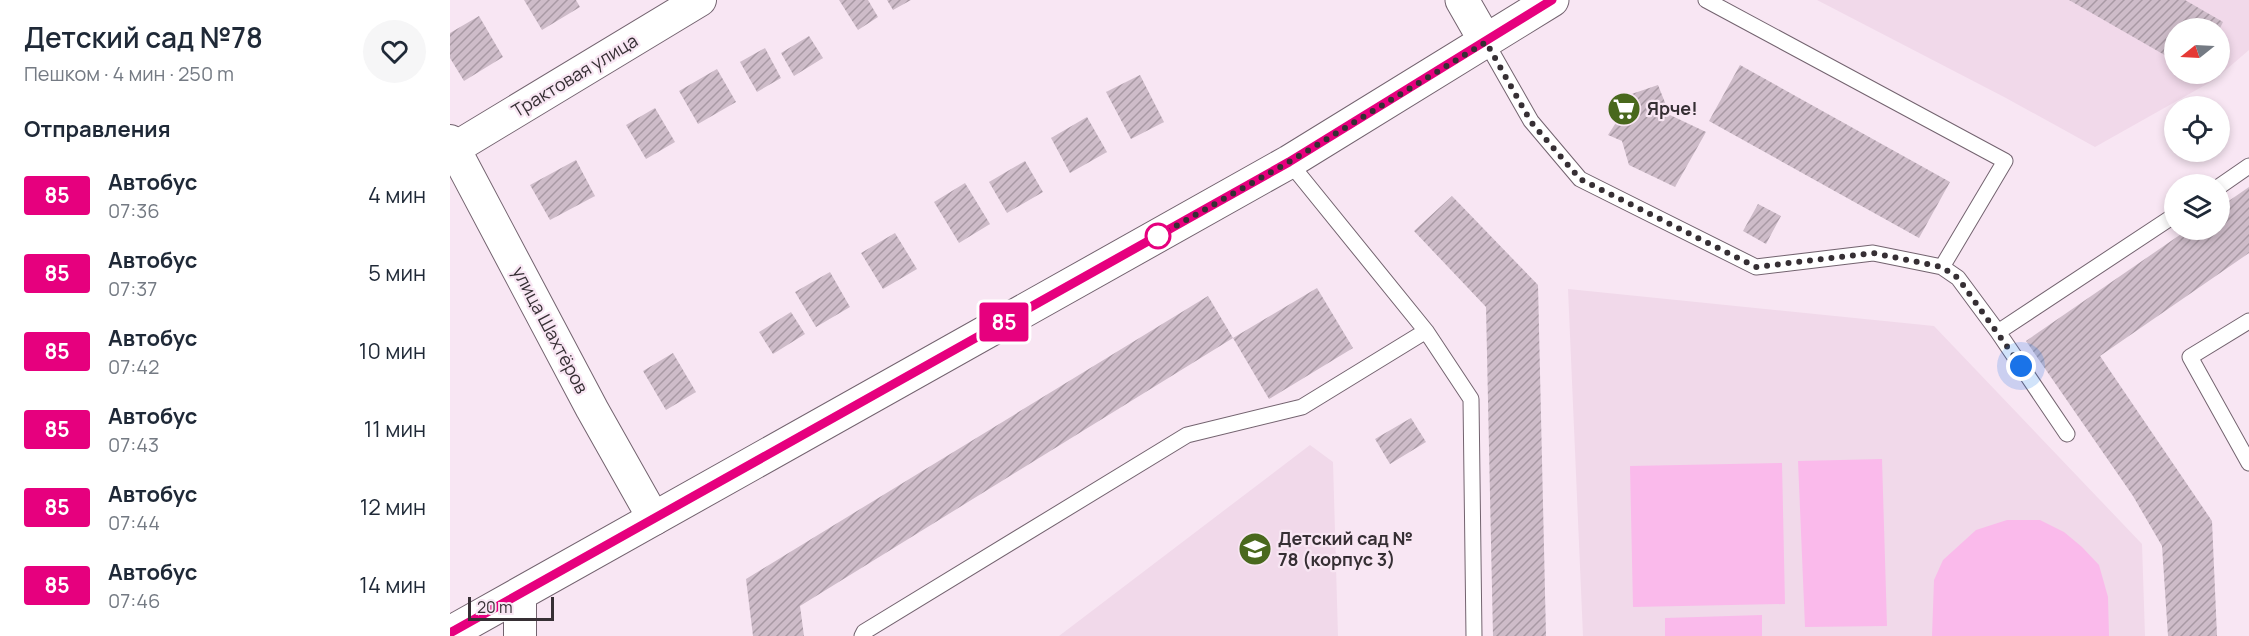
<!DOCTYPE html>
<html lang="ru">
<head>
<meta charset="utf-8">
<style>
	:root { --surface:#fff; --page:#f6f6f7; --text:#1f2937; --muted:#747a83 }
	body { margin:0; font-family:Manrope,sans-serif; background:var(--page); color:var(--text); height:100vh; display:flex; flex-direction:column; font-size:22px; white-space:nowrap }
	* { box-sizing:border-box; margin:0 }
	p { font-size:20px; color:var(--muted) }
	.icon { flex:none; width:33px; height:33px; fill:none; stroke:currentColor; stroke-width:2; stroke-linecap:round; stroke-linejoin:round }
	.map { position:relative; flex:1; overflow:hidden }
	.panel { display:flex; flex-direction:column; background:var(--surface); width:450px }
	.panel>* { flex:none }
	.badge { padding:0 12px; border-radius:4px; font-size:21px; line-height:39px }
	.needle { width:39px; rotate:252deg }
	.buttons { position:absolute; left:1714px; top:18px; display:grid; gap:12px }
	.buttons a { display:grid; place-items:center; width:66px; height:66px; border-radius:50%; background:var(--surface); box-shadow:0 3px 9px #0003; font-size:30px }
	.scale { position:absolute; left:18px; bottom:15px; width:86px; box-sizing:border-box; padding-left:6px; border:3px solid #362f34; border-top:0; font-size:16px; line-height:21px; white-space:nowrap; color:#362f34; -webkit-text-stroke:4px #f8e6f3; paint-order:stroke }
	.you { position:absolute; width:30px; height:30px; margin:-15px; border:4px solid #fff; border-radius:50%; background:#1a73e8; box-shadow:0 0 0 9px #1a73e833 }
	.map>.badge { position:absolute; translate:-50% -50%; box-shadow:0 0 0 3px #fff }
	h2 { padding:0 24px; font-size:22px; line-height:54px }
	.round { display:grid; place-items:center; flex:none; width:63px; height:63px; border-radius:32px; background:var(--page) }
	.headline { display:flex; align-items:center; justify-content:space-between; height:102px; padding:0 24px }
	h1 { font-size:28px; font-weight:600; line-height:45px }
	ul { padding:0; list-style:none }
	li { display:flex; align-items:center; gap:18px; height:78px; padding:0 24px }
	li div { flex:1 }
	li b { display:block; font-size:22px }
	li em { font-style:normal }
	li .badge { min-width:66px; font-weight:700; text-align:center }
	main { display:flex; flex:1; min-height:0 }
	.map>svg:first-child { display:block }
	.built { fill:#f1d9ea; fill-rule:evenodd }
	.garden { fill:#fabaeb }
	.building { fill:url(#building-hatch) }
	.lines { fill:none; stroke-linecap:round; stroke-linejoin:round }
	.service-casing { stroke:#73636f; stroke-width:17 }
	.minor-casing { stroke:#73636f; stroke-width:34 }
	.tertiary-casing { stroke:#73636f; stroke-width:35 }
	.service { stroke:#fff; stroke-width:15 }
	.minor { stroke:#fff; stroke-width:32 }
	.tertiary { stroke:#fff; stroke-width:33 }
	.line-casing { stroke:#fff; stroke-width:14 }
	.line { stroke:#e6007e; stroke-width:9 }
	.walk { stroke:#362f34; stroke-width:6; stroke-dasharray:0 10.8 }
	.stop-dot { fill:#fff; stroke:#e6007e; stroke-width:3 }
	.labels { text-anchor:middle; stroke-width:4.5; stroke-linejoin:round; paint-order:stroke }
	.street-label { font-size:18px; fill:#362f34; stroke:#f8e6f3 }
	.poi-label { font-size:18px; font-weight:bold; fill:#362f34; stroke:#f8e6f3; text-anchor:start }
</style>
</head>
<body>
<main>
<section class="panel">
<div class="headline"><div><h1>Детский сад №78</h1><p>Пешком · 4 мин · 250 m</p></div><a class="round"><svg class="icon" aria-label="heart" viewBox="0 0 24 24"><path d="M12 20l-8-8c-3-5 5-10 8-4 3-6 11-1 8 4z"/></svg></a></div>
<h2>Отправления</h2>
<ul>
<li><span class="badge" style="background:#e6007e;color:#fff">85</span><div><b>Автобус</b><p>07:36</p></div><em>4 мин</em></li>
<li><span class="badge" style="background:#e6007e;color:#fff">85</span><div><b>Автобус</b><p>07:37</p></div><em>5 мин</em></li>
<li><span class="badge" style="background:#e6007e;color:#fff">85</span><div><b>Автобус</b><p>07:42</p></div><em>10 мин</em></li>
<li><span class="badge" style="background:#e6007e;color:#fff">85</span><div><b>Автобус</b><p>07:43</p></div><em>11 мин</em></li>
<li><span class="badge" style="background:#e6007e;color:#fff">85</span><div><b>Автобус</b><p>07:44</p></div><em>12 мин</em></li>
<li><span class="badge" style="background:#e6007e;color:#fff">85</span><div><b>Автобус</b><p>07:46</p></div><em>14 мин</em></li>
</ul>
</section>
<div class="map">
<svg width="1799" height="636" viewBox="0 0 1799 636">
	<defs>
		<pattern id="building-hatch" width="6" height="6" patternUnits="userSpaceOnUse" patternTransform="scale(1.5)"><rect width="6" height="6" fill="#cebcc9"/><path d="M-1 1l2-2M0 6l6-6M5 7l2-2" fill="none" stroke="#a899a4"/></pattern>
	</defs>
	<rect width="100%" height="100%" fill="#f8e6f3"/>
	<!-- built -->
	<path class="built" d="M1367,0H1799V50L1764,80L1645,147L1556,98ZM1725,28H1770V74H1725Z
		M1118,289L1484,326L1692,544L1695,636H1133Z
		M860,445L883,462L888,636H609Z"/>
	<!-- garden -->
	<path class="garden" d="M1432,459L1437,626L1355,627L1348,461Z
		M1332,463L1335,604L1183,607L1180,466Z
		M1557,520H1590L1614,532L1632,547L1649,565L1658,597L1659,636H1482L1484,580L1493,560L1526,530Z
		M1312,615V636H1215V618Z"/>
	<!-- building -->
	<path class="building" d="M74,0H126L130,7L92,30Z
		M389,0H418L428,17L408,30Z
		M437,0H461L443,10Z
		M1619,0H1735L1773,22L1770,28H1725V61Z
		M29,16L53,57L14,81L0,58V33Z
		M359,36L373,58L344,76L331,53Z
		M315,48L331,78L307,92L290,62Z
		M1290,65L1500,182L1469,238L1259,121Z
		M267,69L286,102L248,124L229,91Z
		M690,75L714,122L681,139L656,92Z
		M1208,85L1220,115L1256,132L1225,187L1179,165L1172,141L1158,135L1167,121L1161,101Z
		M205,108L225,142L196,159L176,125Z
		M637,117L657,152L620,173L601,138Z
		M126,160L145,196L100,220L80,185Z
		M575,161L593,192L557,213L539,182Z
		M515,183L540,224L509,243L484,202Z
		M1799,187V253L1650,356L1762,521L1767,636H1718L1712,546L1683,496L1576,341L1737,230H1770V207Z
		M1002,196L1088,285L1096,636H1043L1036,307L964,231Z
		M1308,204L1331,216L1316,244L1293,231Z
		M445,233L467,269L433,289L411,253Z
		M380,272L400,307L366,327L345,292Z
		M867,288L903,348L819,399L783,338Z
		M758,296L783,338L350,606L354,636H303L296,579Z
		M341,312L355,334L323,354L309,332Z
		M223,353L246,392L216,410L193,371Z
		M961,418L976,442L940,464L925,439Z"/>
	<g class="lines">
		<defs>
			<path id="service" d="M1256,0L1555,161L1492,267
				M1036,42L1081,121L1130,179L1306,267L1423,253L1492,267L1508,278L1548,332L1725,215
				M839,162L976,331L1021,399L1024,636
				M1770,186L1799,166
				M1799,321L1740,357L1799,463
				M1548,332L1617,434
				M412,636L414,632L737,435L852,407L976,331"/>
			<path id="minor" d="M0,141L142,409L204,519
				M0,151L250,0
				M70,594V636"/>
			<path id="tertiary" d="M1012,0L1036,42
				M0,633L839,162L1102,0"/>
		</defs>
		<!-- service casing -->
		<use href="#service" class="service-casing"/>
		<!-- minor casing -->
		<use href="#minor" class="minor-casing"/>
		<!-- tertiary casing -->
		<use href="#tertiary" class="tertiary-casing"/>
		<!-- service -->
		<use href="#service" class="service"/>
		<!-- minor -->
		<use href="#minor" class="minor"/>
		<!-- tertiary -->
		<use href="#tertiary" class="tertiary"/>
	</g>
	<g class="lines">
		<defs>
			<path id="line" d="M0,633L839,162L1102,0"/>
		</defs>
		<!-- line casing -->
		<use href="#line" class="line-casing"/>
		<!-- line -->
		<use href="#line" class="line"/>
		<!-- walk -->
		<path class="walk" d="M708,236L839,162L1036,42L1081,122L1130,179L1306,267L1423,253L1492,267L1508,278L1571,366"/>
	</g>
	<!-- icons -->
	<defs>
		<symbol id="supermarket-disc" viewBox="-11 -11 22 22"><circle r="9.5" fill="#49681d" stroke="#f8e6f3"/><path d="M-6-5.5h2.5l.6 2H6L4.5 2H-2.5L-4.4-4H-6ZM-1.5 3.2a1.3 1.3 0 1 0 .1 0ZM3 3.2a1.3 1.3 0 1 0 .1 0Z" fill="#fff"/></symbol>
		<symbol id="school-disc" viewBox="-11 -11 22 22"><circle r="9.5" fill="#49681d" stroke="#f8e6f3"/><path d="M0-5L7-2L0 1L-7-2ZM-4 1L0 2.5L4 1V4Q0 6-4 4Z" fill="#fff"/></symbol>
	</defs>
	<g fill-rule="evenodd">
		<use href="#supermarket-disc" x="1155" y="90" width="38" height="38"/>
		<use href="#school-disc" x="786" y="530" width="38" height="38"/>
	</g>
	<!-- markers -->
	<circle class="stop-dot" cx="708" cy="236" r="12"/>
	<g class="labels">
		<!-- street labels -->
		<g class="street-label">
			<text transform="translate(125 76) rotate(-31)" y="6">Трактовая улица</text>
			<text transform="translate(100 330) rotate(62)" y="6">улица Шахтёров</text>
		</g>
		<!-- poi labels -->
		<g class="poi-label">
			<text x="1197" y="115">Ярче!</text>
			<text x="828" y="545">Детский сад №<tspan x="828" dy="21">78 (корпус 3)</tspan></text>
		</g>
	</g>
</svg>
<div class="buttons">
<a><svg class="needle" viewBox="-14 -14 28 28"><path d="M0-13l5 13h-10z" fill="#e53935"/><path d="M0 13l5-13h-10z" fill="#747a83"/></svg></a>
<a><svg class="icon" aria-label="locate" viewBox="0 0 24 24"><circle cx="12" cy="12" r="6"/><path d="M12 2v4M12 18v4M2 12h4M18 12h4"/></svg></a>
<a><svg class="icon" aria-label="layers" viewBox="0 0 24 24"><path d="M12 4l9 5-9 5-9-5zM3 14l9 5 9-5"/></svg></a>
</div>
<div class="scale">20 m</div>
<div class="you" style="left:1571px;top:366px"></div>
<b class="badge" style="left:554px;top:322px;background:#e6007e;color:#fff">85</b>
</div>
</main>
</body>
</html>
